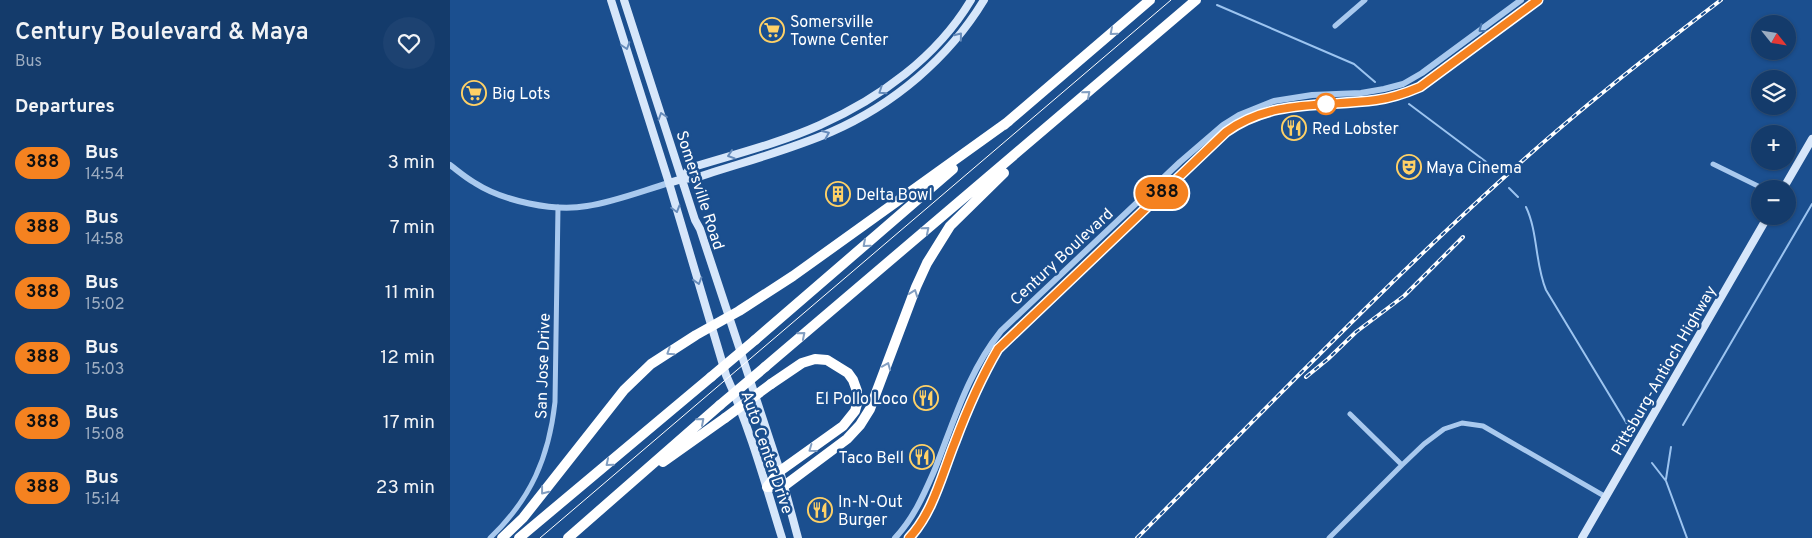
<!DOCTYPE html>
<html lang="en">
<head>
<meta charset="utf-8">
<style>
	:root { --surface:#143b6b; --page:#1d4271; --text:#f1f3f6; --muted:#9dadc1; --line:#33557e }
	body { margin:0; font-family:Overpass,sans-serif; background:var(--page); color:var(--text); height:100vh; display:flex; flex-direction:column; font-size:19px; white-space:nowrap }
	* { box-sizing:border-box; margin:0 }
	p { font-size:16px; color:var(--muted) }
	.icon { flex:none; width:28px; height:28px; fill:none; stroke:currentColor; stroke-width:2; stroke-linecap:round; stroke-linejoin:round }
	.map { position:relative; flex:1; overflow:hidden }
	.panel { display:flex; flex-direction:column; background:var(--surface); width:450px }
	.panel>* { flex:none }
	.badge { padding:0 10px; border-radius:16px; font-size:18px; line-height:32px }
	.needle { width:32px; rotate:120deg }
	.buttons { position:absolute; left:1301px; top:15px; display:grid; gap:10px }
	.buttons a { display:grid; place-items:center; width:45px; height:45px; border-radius:50%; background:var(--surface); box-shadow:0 1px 4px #0004,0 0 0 1px var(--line); font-size:25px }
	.map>.badge { position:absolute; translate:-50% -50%; box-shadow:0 0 0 2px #fff }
	h2 { padding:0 15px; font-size:19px; line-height:45px }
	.round { display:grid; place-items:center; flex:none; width:52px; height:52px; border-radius:26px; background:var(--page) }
	.headline { display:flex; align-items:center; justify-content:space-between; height:85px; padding:0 15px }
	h1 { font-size:24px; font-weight:600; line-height:38px }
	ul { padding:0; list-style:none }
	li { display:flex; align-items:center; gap:15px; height:65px; padding:0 15px }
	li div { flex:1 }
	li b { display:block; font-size:19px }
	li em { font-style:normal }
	li .badge { min-width:55px; font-weight:700; text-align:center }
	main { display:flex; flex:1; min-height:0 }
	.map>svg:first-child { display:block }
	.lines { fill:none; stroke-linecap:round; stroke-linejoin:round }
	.stream { stroke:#9cc4f0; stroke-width:2 }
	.minor { stroke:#a9c9ee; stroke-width:5 }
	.tertiary { stroke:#a9c9ee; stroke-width:6 }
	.secondary { stroke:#d6e6fa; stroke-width:8 }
	.motorway { stroke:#fff; stroke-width:10 }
	.tram { stroke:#fff; stroke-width:1 }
	.rail-casing { stroke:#fff; stroke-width:4 }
	.rail { stroke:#1b4f8f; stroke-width:2; stroke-dasharray:5.5; stroke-linecap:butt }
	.motorway-bridge { stroke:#fff; stroke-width:10 }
	.oneway { stroke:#4674ac }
	.oneway2 { stroke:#829ec1 }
	.oneway3 { stroke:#668bba }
	.line-casing { stroke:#fff; stroke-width:11 }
	.line { stroke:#f58220; stroke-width:8 }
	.stop-dot { fill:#fff; stroke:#f58220; stroke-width:2.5 }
	.labels { text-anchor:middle; stroke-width:5; stroke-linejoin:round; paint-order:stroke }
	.poi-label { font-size:16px; fill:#fff; stroke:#1b4f8f; text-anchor:start }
	.street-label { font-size:16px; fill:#fff; stroke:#1b4f8f }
</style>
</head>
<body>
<main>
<section class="panel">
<div class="headline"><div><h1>Century Boulevard &amp; Maya</h1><p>Bus</p></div><a class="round"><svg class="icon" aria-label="heart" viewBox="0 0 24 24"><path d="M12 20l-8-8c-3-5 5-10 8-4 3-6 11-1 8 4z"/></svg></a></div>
<h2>Departures</h2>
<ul>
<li><span class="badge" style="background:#f58220;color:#111">388</span><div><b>Bus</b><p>14:54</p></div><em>3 min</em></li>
<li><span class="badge" style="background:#f58220;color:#111">388</span><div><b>Bus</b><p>14:58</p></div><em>7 min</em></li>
<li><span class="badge" style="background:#f58220;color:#111">388</span><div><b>Bus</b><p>15:02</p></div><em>11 min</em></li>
<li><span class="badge" style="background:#f58220;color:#111">388</span><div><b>Bus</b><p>15:03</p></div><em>12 min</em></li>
<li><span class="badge" style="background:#f58220;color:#111">388</span><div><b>Bus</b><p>15:08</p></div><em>17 min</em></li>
<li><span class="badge" style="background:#f58220;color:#111">388</span><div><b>Bus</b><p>15:14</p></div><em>23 min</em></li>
</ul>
</section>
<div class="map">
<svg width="1362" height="538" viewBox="0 0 1362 538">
	<rect width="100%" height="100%" fill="#1b4f8f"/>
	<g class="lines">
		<!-- stream -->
		<path class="stream" d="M767,5L904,64L925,82
			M959,104L1035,161L1044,170
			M1059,188L1068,197
			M1076,207C1088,232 1085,264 1096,290L1180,429
			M1233,425L1362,204
			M1202,463L1216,481L1237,538
			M1216,479L1221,447"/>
		<!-- minor -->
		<path class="minor" d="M885,26L915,0
			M1263,164L1314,189
			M900,414L952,465
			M40,538C81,499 99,457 105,402L108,207
			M879,538L952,465L974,444L994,429L1012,423L1033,426L1156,497"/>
		<!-- tertiary -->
		<path class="tertiary" d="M0,165C8,171 16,178 25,183C53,201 104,212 137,206C164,202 192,191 219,183
			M445,538C464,518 474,494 485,469C504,421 518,372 551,331L730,162L773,125L789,115L824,101L862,95L911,93L934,89L953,84L972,73L1071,0
			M459,538C483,513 492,474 505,442C517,410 531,378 548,349L777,132C821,99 874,107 926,100C941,98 956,93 970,87L1088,0"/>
		<!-- secondary -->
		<path class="secondary" d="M161,0L219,183L276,375C300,428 315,483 332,538
			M174,0L245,220L250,229L330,471L348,538
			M232,179L240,168C282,155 330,143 370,125C430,98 487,57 521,0
			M219,183L232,179L245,178C290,163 337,151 381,132C443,105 499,58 534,0
			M1333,189L1362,139
			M1132,538L1318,216"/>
		<!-- motorway -->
		<path class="motorway" d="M554,125L700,0
			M305,340L503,169
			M315,367L746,0
			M213,462L275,418
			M317,487L334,486L397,439L410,425L420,409L466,287L477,263L500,226L554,173
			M317,487L330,471L393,426L405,411L407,404V391L403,380L398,373L377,360L365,359L352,363L321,384
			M52,538L73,518L174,390L201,364L246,335L289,311L343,276L559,121
			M69,538L261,377
			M118,538L270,405"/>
		<!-- tram -->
		<path class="tram" d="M90,538L721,0"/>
		<defs>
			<path id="rail" d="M856,377L878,359L906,332L954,296L1013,237
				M687,538C810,415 931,288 1060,172C1127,111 1199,55 1271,0"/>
		</defs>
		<!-- rail casing -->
		<use href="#rail" class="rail-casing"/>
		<!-- rail -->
		<use href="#rail" class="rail"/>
		<!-- motorway-bridge -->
		<path class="motorway-bridge" d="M261,377L305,340
			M270,405L315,367
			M275,418L321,384"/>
	</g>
	<!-- one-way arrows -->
	<defs><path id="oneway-chevron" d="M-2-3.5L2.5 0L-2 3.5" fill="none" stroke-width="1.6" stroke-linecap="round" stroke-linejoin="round" transform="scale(1.25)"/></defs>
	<use class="oneway" href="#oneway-chevron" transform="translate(1032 29) rotate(143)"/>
	<g class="oneway2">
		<use href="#oneway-chevron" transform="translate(663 32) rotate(139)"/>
		<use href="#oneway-chevron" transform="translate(637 94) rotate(-41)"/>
		<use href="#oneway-chevron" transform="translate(476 230) rotate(-40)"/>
		<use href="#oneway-chevron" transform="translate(416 244) rotate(139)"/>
		<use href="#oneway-chevron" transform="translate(464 293) rotate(-70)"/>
		<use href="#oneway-chevron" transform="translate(352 335) rotate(-40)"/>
		<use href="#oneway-chevron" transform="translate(220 352) rotate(147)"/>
		<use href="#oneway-chevron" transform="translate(437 366) rotate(-68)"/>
		<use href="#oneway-chevron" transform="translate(251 421) rotate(-41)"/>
		<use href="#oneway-chevron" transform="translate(362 449) rotate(144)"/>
		<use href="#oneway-chevron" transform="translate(159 463) rotate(140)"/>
		<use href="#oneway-chevron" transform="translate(94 491) rotate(128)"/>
	</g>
	<g class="oneway3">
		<use href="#oneway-chevron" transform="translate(509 36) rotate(-51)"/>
		<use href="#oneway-chevron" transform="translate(176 46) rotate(72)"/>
		<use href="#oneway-chevron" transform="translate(432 91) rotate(146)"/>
		<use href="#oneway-chevron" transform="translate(212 116) rotate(-108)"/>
		<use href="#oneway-chevron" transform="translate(376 134) rotate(-23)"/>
		<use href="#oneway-chevron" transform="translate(281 155) rotate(162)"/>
		<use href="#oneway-chevron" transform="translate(226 209) rotate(74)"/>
		<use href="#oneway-chevron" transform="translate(248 281) rotate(73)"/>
	</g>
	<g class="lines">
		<defs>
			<path id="line" d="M459,538C483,513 492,474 505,442C517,410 531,378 548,349L776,132C822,99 873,107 926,100C942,98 956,93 970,87L1088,0"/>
		</defs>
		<!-- line casing -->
		<use href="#line" class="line-casing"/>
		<!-- line -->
		<use href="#line" class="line"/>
	</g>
	<!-- icons -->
	<defs>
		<symbol id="supermarket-ring" viewBox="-11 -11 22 22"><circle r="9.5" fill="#1b4f8f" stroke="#ffd166" stroke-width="1.5"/><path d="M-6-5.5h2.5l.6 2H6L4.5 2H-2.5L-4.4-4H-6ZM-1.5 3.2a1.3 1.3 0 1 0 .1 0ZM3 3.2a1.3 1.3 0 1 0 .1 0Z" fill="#ffd166"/></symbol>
		<symbol id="restaurant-ring" viewBox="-11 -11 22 22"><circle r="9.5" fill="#1b4f8f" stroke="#ffd166" stroke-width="1.5"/><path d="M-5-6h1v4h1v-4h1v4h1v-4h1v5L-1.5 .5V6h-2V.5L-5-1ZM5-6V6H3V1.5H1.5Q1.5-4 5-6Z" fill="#ffd166"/></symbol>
		<symbol id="theatre-ring" viewBox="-11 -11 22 22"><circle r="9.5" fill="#1b4f8f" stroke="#ffd166" stroke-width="1.5"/><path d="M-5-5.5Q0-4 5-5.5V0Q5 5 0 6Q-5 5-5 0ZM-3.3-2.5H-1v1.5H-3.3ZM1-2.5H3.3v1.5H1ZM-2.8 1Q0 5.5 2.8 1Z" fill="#ffd166"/></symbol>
		<symbol id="building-ring" viewBox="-11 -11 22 22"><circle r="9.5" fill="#1b4f8f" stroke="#ffd166" stroke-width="1.5"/><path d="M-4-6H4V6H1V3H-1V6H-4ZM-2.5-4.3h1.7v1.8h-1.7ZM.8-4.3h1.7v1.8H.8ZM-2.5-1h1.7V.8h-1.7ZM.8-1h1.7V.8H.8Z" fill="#ffd166"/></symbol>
	</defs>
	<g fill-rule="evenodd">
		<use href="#supermarket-ring" x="308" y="16" width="28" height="28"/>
		<use href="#supermarket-ring" x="10" y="79" width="28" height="28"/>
		<use href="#restaurant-ring" x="830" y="114" width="28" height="28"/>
		<use href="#theatre-ring" x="945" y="153" width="28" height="28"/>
		<use href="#building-ring" x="374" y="180" width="28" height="28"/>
		<use href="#restaurant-ring" x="462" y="384" width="28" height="28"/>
		<use href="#restaurant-ring" x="458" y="443" width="28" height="28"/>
		<use href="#restaurant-ring" x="356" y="496" width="28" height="28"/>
	</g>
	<!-- markers -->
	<circle class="stop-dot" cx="876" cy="104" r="10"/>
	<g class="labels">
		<!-- poi labels -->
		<g class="poi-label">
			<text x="340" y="27">Somersville<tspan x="340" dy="18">Towne Center</tspan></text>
			<text x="42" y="99">Big Lots</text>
			<text x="862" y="134">Red Lobster</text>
			<text x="976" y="173">Maya Cinema</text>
			<text x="406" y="200">Delta Bowl</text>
			<text x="458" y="404" text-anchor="end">El Pollo Loco</text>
			<text x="454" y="463" text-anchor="end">Taco Bell</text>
			<text x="388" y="507">In-N-Out<tspan x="388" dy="18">Burger</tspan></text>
		</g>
		<!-- street labels -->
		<g class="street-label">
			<text transform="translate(251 190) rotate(72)" y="6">Somersville Road</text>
			<text transform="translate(611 256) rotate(-43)" y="6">Century Boulevard</text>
			<text transform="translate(92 366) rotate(-88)" y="6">San Jose Drive</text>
			<text transform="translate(1213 370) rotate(-60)" y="6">Pittsburg-Antioch Highway</text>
			<text transform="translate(318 452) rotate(71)" y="6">Auto Center Drive</text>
		</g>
	</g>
</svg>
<div class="buttons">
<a><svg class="needle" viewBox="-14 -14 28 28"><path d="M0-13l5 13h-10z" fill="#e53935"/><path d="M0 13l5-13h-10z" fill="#9dadc1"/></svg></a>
<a><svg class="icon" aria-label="layers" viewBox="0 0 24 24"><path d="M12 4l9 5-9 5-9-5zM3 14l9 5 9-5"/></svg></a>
<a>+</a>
<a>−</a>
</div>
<b class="badge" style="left:712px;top:193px;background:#f58220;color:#111">388</b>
</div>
</main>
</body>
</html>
